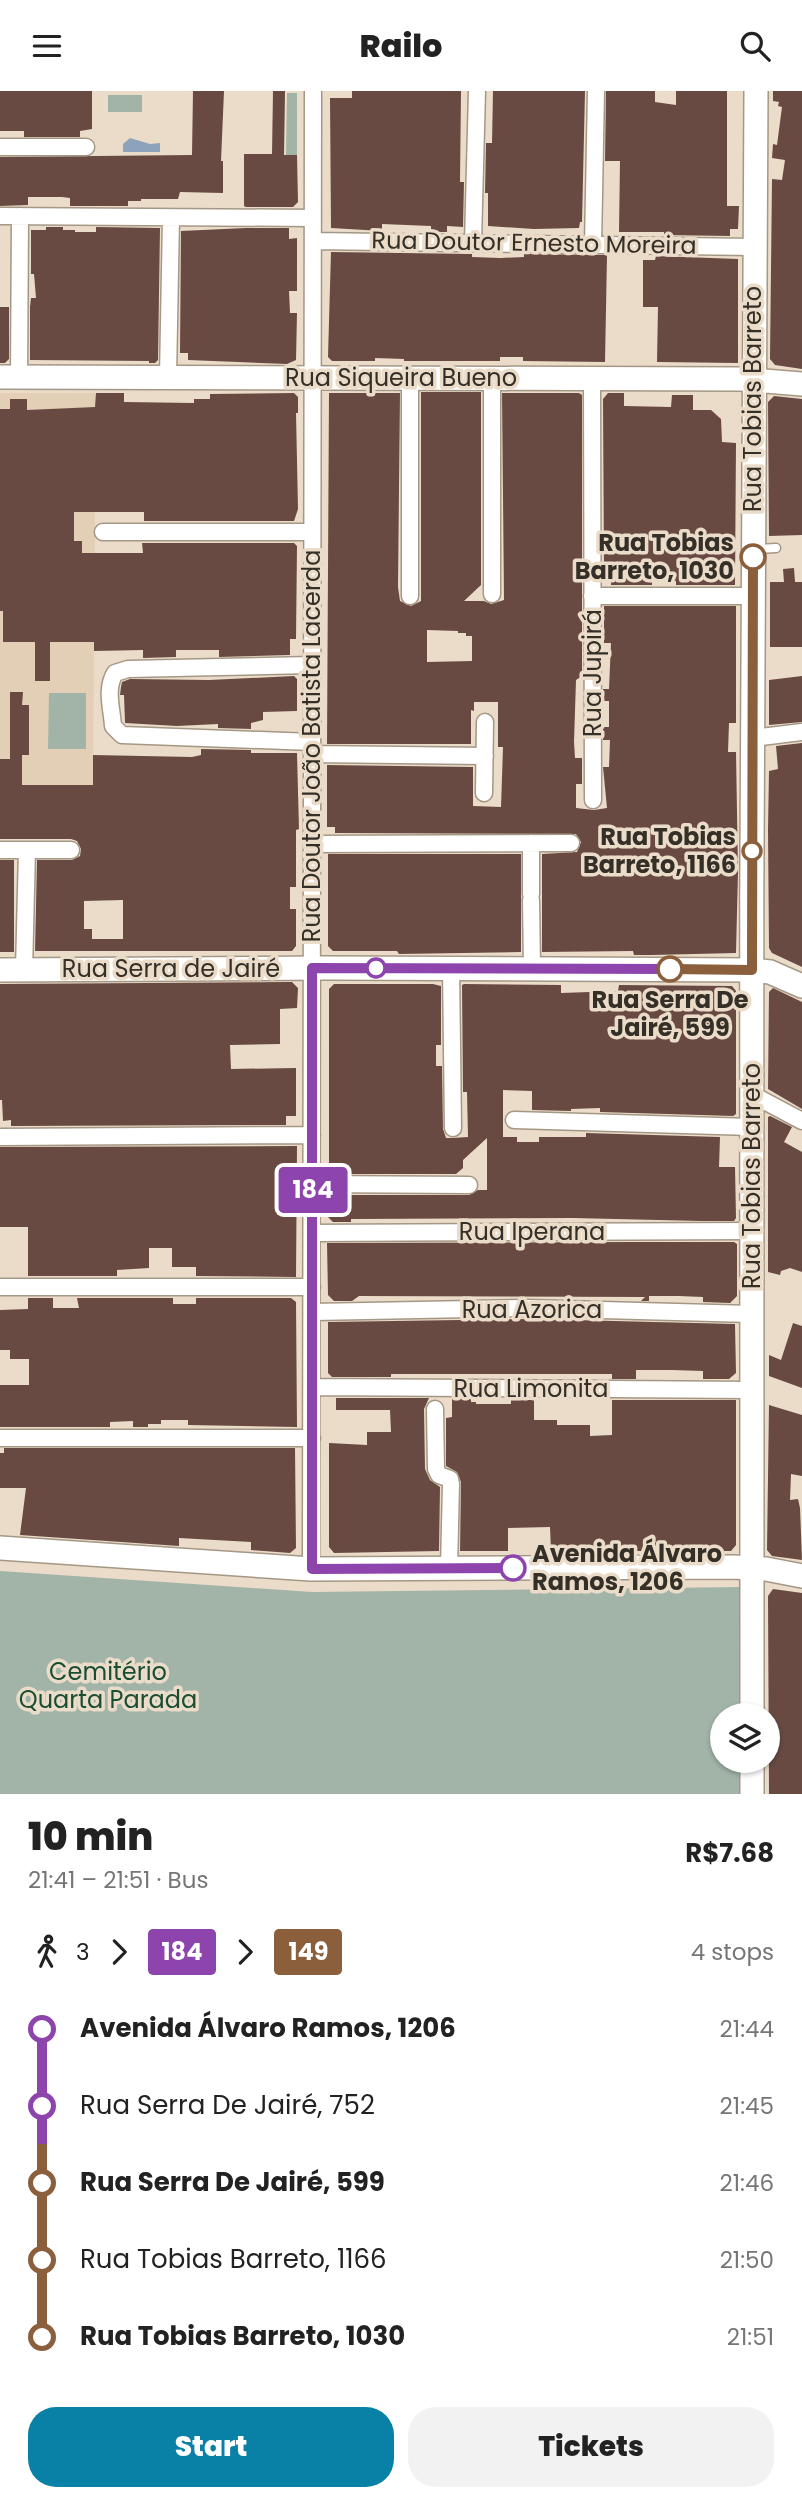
<!DOCTYPE html>
<html lang="en">
<head>
<meta charset="utf-8">
<style>
	:root { --surface:#fff; --page:#f2f2f2; --text:#222; --muted:#767676; --accent:#0980a6 }
	body { margin:0; font-family:Poppins,sans-serif; background:var(--page); color:var(--text); height:100vh; display:flex; flex-direction:column; font-size:26px; white-space:nowrap }
	* { box-sizing:border-box; margin:0 }
	p { font-size:23px; color:var(--muted) }
	.icon { flex:none; width:38px; height:38px; fill:none; stroke:currentColor; stroke-width:2; stroke-linecap:round; stroke-linejoin:round }
	.map { position:relative; height:1703px; overflow:hidden }
	.sheet { display:flex; flex-direction:column; background:var(--surface); flex:1 }
	.sheet>* { flex:none }
	.badge { padding:0 14px; border-radius:5px; font-size:24px; line-height:46px }
	.fabs { position:absolute; left:710px; top:1612px; display:grid; gap:14px }
	.fabs a { display:grid; place-items:center; width:70px; height:70px; border-radius:50%; background:var(--surface); box-shadow:0 2px 5px #0004; font-size:35px }
	.map>.badge { position:absolute; translate:-50% -50%; box-shadow:0 0 0 4px #fff }
	.legs { display:flex; align-items:center; gap:10px; height:77px; padding:0 28px; font-size:23px }
	.legs p { margin-inline-start:auto }
	.summary { display:flex; align-items:center; justify-content:space-between; height:119px; padding:0 28px }
	h1 { font-size:38px; font-weight:800; line-height:52px }
	.cta { display:flex; gap:14px; margin-top:auto; padding:14px 28px }
	.cta a { flex:1; height:80px; border-radius:28px; background:var(--accent); color:#fff; font-size:28px; font-weight:800; line-height:80px; text-align:center }
	.cta a+a { background:var(--page); color:var(--text) }
	ul { padding:0 28px; list-style:none }
	li { display:flex; align-items:center; gap:24px; height:77px; font-size:26px }
	li i { display:grid; place-items:center; width:10px; height:100%; margin:0 9px; background:currentColor }
	li i::after { content:''; width:18px; height:18px; margin:-9px; border:5px solid; border-radius:50%; background:var(--surface) }
	li p { margin-inline-start:auto }
	li:first-child i { background:linear-gradient(#0000 50%,currentColor 0) }
	li:last-child i { background:linear-gradient(currentColor 50%,#0000 0) }
	header { display:flex; justify-content:space-between; align-items:center; height:91px; padding:0 28px; background:var(--surface); font-size:32px; font-weight:800 }
	.map>svg:first-child { display:block }
	.built { fill:#e2cfb6 }
	.green { fill:#a2b4a8 }
	.water { fill:#8da2bb }
	.building { fill:#684a42; fill-rule:evenodd }
	.lines { fill:none; stroke-linecap:round; stroke-linejoin:round }
	.lane-casing { stroke:#a59785; stroke-width:11 }
	.street-casing { stroke:#a59785; stroke-width:19 }
	.secondary-casing { stroke:#a59785; stroke-width:26 }
	.lane { stroke:#fff; stroke-width:8 }
	.street { stroke:#fff; stroke-width:16 }
	.secondary { stroke:#fff; stroke-width:23 }
	.line-1-casing { stroke:#fff; stroke-width:16 }
	.line-2-casing { stroke:#fff; stroke-width:16 }
	.line-1 { stroke:#8e44ad; stroke-width:10 }
	.line-2 { stroke:#8b5e3c; stroke-width:10 }
	.stop-2-dot { fill:#fff; stroke:#8b5e3c; stroke-width:3.5 }
	.stop-1-dot { fill:#fff; stroke:#8e44ad; stroke-width:3.5 }
	.labels { text-anchor:middle; stroke-width:7; stroke-linejoin:round; paint-order:stroke }
	.street-label { font-size:24px; fill:#342f27; stroke:#ebdcc9 }
	.stop-label { font-size:24px; font-weight:bold; fill:#342f27; stroke:#ebdcc9; text-anchor:end }
	.park-label { font-size:24px; fill:#194e33; stroke:#ebdcc9 }
</style>
</head>
<body>
<header><svg class="icon" aria-label="menu" viewBox="0 0 24 24"><path d="M4 6h16M4 12h16M4 18h16"/></svg>Railo<svg class="icon" aria-label="search" viewBox="0 0 24 24"><circle cx="10" cy="10" r="6"/><path d="M15 15l6 6"/></svg></header>
<div class="map">
<svg width="802" height="1703" viewBox="0 0 802 1703">
	<rect width="100%" height="100%" fill="#ebdcc9"/>
	<!-- built -->
	<path class="built" d="M0,302H96L93,694H0Z"/>
	<!-- green -->
	<path class="green" d="M287,2H297V64H286Z
		M108,4H142V21H108Z
		M49,602H86V658H48Z
		M0,1480L312,1501L741,1496V1624H723V1670H741V1703H0Z"/>
	<!-- water -->
	<path class="water" d="M130,47L150,53L160,52V61H123V53Z"/>
	<!-- building -->
	<path class="building" d="M0,0H92V38L80,40V46H24V40H0Z
		M193,0H224L221,70H223V102L180,101L178,108H141V110H128V115H70V107L62,106H28V114L0,115V66L192,64Z
		M273,0H285L284,64H297L298,111L293,116H246L244,115V63H272Z
		M352,0H461L460,91H464L463,136L447,135V141H431V135L382,133V140L331,137L330,7H352Z
		M493,0H585L582,131H580L579,137L534,138L488,135V102H485L486,52H492Z
		M606,0H655V11L676,14V0H727V115H739L738,138H730V145L664,144V141H619L620,70H605Z
		M773,0H802V278L775,274L770,268L772,88L782,89L785,69L772,67L773,53L777,54L782,16L778,15L779,11L773,10Z
		M46,136H63V139H75V141H96V136L160,137L158,269L155,272H149V270L30,269V216L31,207H36L34,183H31V139H46Z
		M246,137H289V148L297,147V200H289L290,222H297L296,269L287,273L188,269V262H180L181,140Z
		M331,161L472,163V166L500,167L524,166V163L607,164L605,271L523,270V266H500V270H404V268L375,267V270H332L328,266Z
		M656,165L738,168V272L657,271L658,216H643V169H655Z
		M0,216H9V268L5,272H0Z
		M421,301H481V494L464,510H484L491,513L504,509L502,302H579L582,304V585L576,589L574,651L575,667H582V693H576V717L594,719L607,717L603,676H609L610,649H603V636H609V610H603V598H609L611,552H604V515H736V632H729L728,661H736L738,781L736,862L652,864H634L633,860L542,861V763L577,761L581,751L576,743L335,742V736H327V674L473,676V715L501,716L503,656H498V611H474V620L471,619V653H327L329,302H400L398,496L400,510L411,515L421,510ZM427,539L458,540V542H466V545H472V570L427,571Z
		M96,302H124V311L194,312V308H210V303L294,302L298,306V322H296L298,418L294,430H144V421H74V450H82V462H143L142,452H294L297,455L296,548H290V564L219,566V559H176V566L143,567V559L94,560V551H50V590H35V551H3V520H0V318H10V308H27V319L95,316Z
		M608,302H624V315L671,316L672,304H693V319H711L721,328L722,351L736,352L735,494H676V490H652V494H611V480H604L603,308Z
		M774,305L802,308V444L769,445L768,311Z
		M794,477L795,491H802V556H770V491H784L783,478Z
		M294,585L297,588V620L263,621V629L251,632V638L218,637V633L177,635L125,632L124,604H120L121,596L122,591L130,588L209,589Z
		M802,585V631L769,634V589Z
		M10,601H23L22,614H29V664H22V694H93V664L192,666L201,664V658L251,659V662H297L299,738L296,739V796H290V818H296V855L292,860H35L37,769H72L80,765L81,758L77,750L71,748H0V668H10ZM123,809V848H92V838H84V810Z
		M802,652V876L772,862L769,857L768,739L769,680L778,678L776,655Z
		M328,763H521V861L399,863L397,860H333L328,855Z
		M0,769H14V861H0Z
		M292,891L298,897L297,917L280,918V953L230,954L231,978L296,977V1025H286V1034L11,1035V1029L3,1030L2,1009H0V893Z
		M334,893H433L441,895V954H436V975H442L443,1038L446,1047H452L468,1046L467,1001H463L462,894L464,893L561,894V902L618,900L619,894L732,895L736,900V1023L733,1025L600,1021V1017L571,1018V1020L532,1019V1000L503,999V1046H517V1051H539V1046H586V1042L720,1046L719,1076H735L736,1127L734,1130H702L573,1127L351,1128V1131H333L328,1126L329,1104H469L478,1099H487V1047L463,1069V1077L456,1083H329V898Z
		M773,897L802,911V1018L768,998L769,901Z
		M770,1025L792,1036L784,1051L802,1061V1181L790,1177L781,1180L780,1184L768,1181V1026Z
		M297,1055L296,1186L196,1185V1176H172V1157H149V1177L117,1179V1185H28V1136H0V1056Z
		M634,1151H734L737,1153V1205L730,1212L703,1211V1206L679,1205H649V1210H641L645,1206L359,1205L352,1210H334L328,1204L327,1152Z
		M28,1207H53V1217H79L77,1207H173V1213H196V1207H291L296,1211L297,1336L188,1334V1329H161V1333H148V1336H133V1330L110,1331V1336H0V1294H29V1268H10V1259H0V1219L28,1218Z
		M533,1228L735,1233L736,1282L729,1288H703V1280L672,1279H636V1288H612V1283H391V1286H332L328,1282V1231Z
		M793,1232L802,1235V1297L769,1285V1264L781,1269Z
		M336,1307H429L424,1318L425,1378L430,1389L440,1396L439,1460L334,1462L329,1456V1352L367,1354V1341H391L390,1319H336Z
		M452,1307L471,1308V1311H476V1313H511V1309H534V1329H557V1334H590V1345L612,1344V1309H736V1454L731,1460H551L550,1436L508,1437V1460H460L461,1391L457,1381L446,1375V1327L452,1326Z
		M769,1314L802,1324V1385L791,1383L790,1409L798,1408L800,1417L802,1469L772,1465L767,1459Z
		M4,1357H295L296,1457L290,1462L251,1459V1451L179,1447V1455L20,1444L26,1397H0V1362H4Z
		M773,1498L802,1502V1703H769L768,1505Z"/>
	<g class="lines">
		<defs>
			<path id="lane" d="M755,458L776,457"/>
			<path id="street" d="M0,56H86
				M0,125L313,127
				M313,150L754,156
				M473,151L477,0
				M593,154L596,0
				M19,286L20,125
				M168,286L171,127
				M492,287V503
				M592,288L593,709
				M103,441H312
				M410,505V286
				M592,505H752
				M753,647L802,641
				M312,651L122,644L113,635C112,618 105,598 115,582L128,578L312,574
				M312,663L485,665
				M484,702L485,631
				M531,752V803
				M313,753L571,752
				M0,759H71
				M531,809L532,877
				M451,877L453,1037
				M24,879L27,759
				M753,1004L802,1030
				M514,1029L752,1036
				M0,1046L312,1044
				M313,1093L469,1094
				M313,1142L752,1140
				M0,1196H312
				M313,1221L527,1217L751,1223
				M313,1296L750,1299
				M435,1318L436,1378L439,1384L450,1388L451,1393L449,1477
				M0,1347H312
				M311,1478L313,0"/>
			<path id="secondary" d="M0,286L740,288L802,293
				M0,879L327,877L752,879L770,881L802,895
				M0,1457L311,1478L734,1476L766,1478L802,1485
				M752,1624C752,1083 750,541 756,0
				M752,1670V1703"/>
		</defs>
		<!-- lane casing -->
		<use href="#lane" class="lane-casing"/>
		<!-- street casing -->
		<use href="#street" class="street-casing"/>
		<!-- secondary casing -->
		<use href="#secondary" class="secondary-casing"/>
		<!-- lane -->
		<use href="#lane" class="lane"/>
		<!-- street -->
		<use href="#street" class="street"/>
		<!-- secondary -->
		<use href="#secondary" class="secondary"/>
	</g>
	<g class="lines">
		<defs>
			<path id="line-1" d="M513,1477L312,1478V877L670,878"/>
			<path id="line-2" d="M670,878L752,879L753,466"/>
		</defs>
		<!-- line-1 casing -->
		<use href="#line-1" class="line-1-casing"/>
		<!-- line-2 casing -->
		<use href="#line-2" class="line-2-casing"/>
		<!-- line-1 -->
		<use href="#line-1" class="line-1"/>
		<!-- line-2 -->
		<use href="#line-2" class="line-2"/>
	</g>
	<!-- markers -->
	<g class="stop-2-dot">
		<circle cx="753" cy="466" r="12"/>
		<circle cx="752" cy="760" r="9"/>
		<circle cx="670" cy="878" r="12"/>
	</g>
	<g class="stop-1-dot">
		<circle cx="376" cy="877" r="9"/>
		<circle cx="513" cy="1477" r="12"/>
	</g>
	<g class="labels">
		<!-- street labels -->
		<g class="street-label">
			<text transform="translate(534 152) rotate(1)" y="8">Rua Doutor Ernesto Moreira</text>
			<text x="401" y="295">Rua Siqueira Bueno</text>
			<text transform="translate(753 308) rotate(-90)" y="8">Rua Tobias Barreto</text>
			<text transform="translate(593 582) rotate(-90)" y="8">Rua Jupirá</text>
			<text transform="translate(312 655) rotate(-90)" y="8">Rua Doutor João Batista Lacerda</text>
			<text x="171" y="886">Rua Serra de Jairé</text>
			<text transform="translate(752 1085) rotate(-90)" y="8">Rua Tobias Barreto</text>
			<text x="532" y="1149">Rua Iperana</text>
			<text x="532" y="1227">Rua Azorica</text>
			<text x="531" y="1306">Rua Limonita</text>
		</g>
		<!-- stop labels -->
		<g class="stop-label">
			<text x="734" y="460">Rua Tobias<tspan x="734" dy="28">Barreto, 1030</tspan></text>
			<text x="736" y="754">Rua Tobias<tspan x="736" dy="28">Barreto, 1166</tspan></text>
			<text x="670" y="917" text-anchor="middle">Rua Serra De<tspan x="670" dy="28">Jairé, 599</tspan></text>
			<text x="532" y="1471" text-anchor="start">Avenida Álvaro<tspan x="532" dy="28">Ramos, 1206</tspan></text>
		</g>
		<!-- park labels -->
		<g class="park-label">
			<text x="108" y="1589">Cemitério<tspan x="108" dy="28">Quarta Parada</tspan></text>
		</g>
	</g>
</svg>
<div class="fabs">
<a><svg class="icon" aria-label="layers" viewBox="0 0 24 24"><path d="M12 4l9 5-9 5-9-5zM3 14l9 5 9-5"/></svg></a>
</div>
<b class="badge" style="left:313px;top:1099px;background:#8e44ad;color:#fff">184</b>
</div>
<section class="sheet">
<div class="summary"><div><h1>10 min</h1><p>21:41 – 21:51 · Bus</p></div><b>R$7.68</b></div>
<div class="legs"><svg class="icon" aria-label="walk" viewBox="0 0 24 24"><circle cx="13" cy="4" r="2"/><path d="M13 8l-2 6 4 7M11 14l-3 7M7 12l3-4h3l4 4"/></svg>3<svg class="icon" aria-label="forward" viewBox="0 0 24 24"><path d="M9 5l7 7-7 7"/></svg><b class="badge" style="background:#8e44ad;color:#fff">184</b><svg class="icon" aria-label="forward" viewBox="0 0 24 24"><path d="M9 5l7 7-7 7"/></svg><b class="badge" style="background:#8b5e3c;color:#fff">149</b><p>4 stops</p></div>
<ul>
<li><i style="color:#8e44ad"></i><b>Avenida Álvaro Ramos, 1206</b><p>21:44</p></li>
<li><i style="color:#8e44ad"></i><span>Rua Serra De Jairé, 752</span><p>21:45</p></li>
<li><i style="color:#8b5e3c"></i><b>Rua Serra De Jairé, 599</b><p>21:46</p></li>
<li><i style="color:#8b5e3c"></i><span>Rua Tobias Barreto, 1166</span><p>21:50</p></li>
<li><i style="color:#8b5e3c"></i><b>Rua Tobias Barreto, 1030</b><p>21:51</p></li>
</ul>
<div class="cta"><a>Start</a><a>Tickets</a></div>
</section>
</body>
</html>
